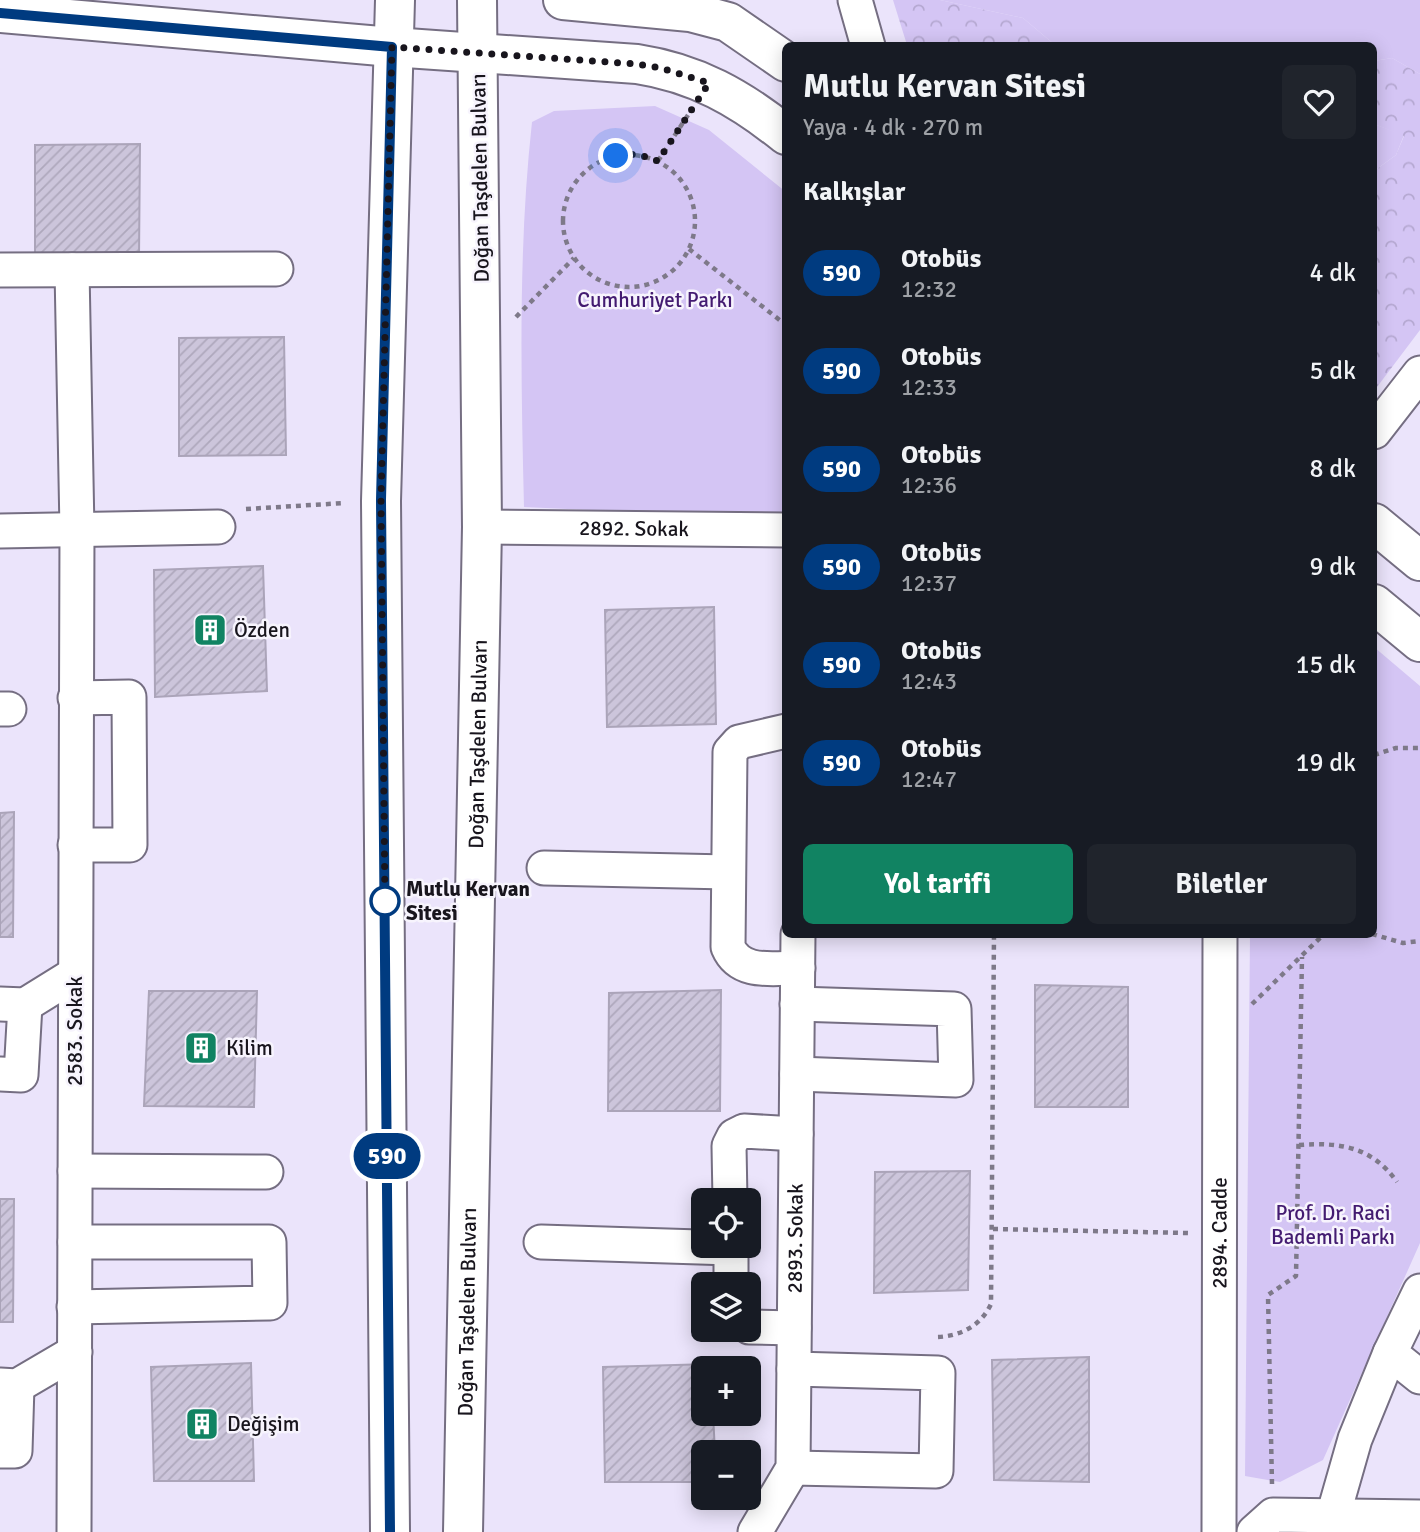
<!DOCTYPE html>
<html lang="tr">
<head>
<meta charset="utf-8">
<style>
	:root { --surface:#171b24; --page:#20242c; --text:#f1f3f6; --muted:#9ea1a6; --accent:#118362 }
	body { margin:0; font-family:Signika,sans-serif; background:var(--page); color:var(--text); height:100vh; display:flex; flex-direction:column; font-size:26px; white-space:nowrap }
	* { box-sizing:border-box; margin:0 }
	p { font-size:23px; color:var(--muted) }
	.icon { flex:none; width:38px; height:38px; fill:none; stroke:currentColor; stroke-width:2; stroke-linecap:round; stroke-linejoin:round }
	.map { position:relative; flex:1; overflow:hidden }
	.details { position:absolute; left:782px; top:42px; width:595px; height:896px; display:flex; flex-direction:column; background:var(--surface); border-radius:10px; box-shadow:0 4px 18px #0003 }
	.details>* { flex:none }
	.badge { padding:0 14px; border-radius:23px; font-size:24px; line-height:46px }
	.tools { position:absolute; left:691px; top:1188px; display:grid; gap:14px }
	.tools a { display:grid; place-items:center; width:70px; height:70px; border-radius:10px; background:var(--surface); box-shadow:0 4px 18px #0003; font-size:35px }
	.you { position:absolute; width:35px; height:35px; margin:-18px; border:5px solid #fff; border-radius:50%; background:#1a73e8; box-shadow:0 0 0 10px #1a73e833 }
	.map>.badge { position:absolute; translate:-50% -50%; box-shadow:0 0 0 4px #fff }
	h2 { padding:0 21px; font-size:26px; line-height:63px }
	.round { display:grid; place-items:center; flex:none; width:74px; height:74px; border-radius:10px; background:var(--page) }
	.summary { display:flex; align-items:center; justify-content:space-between; height:119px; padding:0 21px }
	h1 { font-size:33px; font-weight:700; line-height:52px }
	.action { display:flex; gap:14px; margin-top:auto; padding:14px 21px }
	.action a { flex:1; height:80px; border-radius:10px; background:var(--accent); color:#fff; font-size:28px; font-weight:700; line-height:80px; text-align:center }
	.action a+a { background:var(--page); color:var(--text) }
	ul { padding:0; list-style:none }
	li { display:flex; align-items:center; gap:21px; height:98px; padding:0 21px }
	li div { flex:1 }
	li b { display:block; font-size:26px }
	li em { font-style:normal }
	li .badge { min-width:77px; font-weight:700; text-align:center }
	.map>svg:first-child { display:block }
	.green { fill:#d4c5f4 }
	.forest { fill:url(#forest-crowns) }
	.building { fill:url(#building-hatch); stroke:#aba4b9; stroke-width:2 }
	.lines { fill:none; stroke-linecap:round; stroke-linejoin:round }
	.minor-casing { stroke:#756e82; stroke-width:37 }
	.major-casing { stroke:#756e82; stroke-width:42 }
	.path { stroke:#7e7989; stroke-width:4.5; stroke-dasharray:5 5; stroke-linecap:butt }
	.minor { stroke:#fff; stroke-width:33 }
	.major { stroke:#fff; stroke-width:38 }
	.line-casing { stroke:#fff; stroke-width:16 }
	.line { stroke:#003b80; stroke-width:10 }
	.walk { stroke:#18151d; stroke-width:7; stroke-dasharray:0 12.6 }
	.stop-dot { fill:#fff; stroke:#003b80; stroke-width:3.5 }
	.labels { text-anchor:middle; stroke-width:5; stroke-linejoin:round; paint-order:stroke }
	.street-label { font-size:21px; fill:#18151d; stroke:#f7f4fd }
	.park-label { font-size:21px; fill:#431b71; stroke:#f7f4fd }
	.poi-label { font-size:21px; fill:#18151d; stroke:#f7f4fd; text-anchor:start }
	.stop-label { font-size:21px; font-weight:bold; fill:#18151d; stroke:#f7f4fd; text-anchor:start }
</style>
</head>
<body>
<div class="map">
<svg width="1420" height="1532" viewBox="0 0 1420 1532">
	<defs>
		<pattern id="forest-crowns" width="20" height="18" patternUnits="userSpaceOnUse" patternTransform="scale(1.75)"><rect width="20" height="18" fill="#d4c5f4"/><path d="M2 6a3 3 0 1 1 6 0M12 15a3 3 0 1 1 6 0" fill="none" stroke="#b5a8d1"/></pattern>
		<pattern id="building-hatch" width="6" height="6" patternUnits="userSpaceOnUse" patternTransform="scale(1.75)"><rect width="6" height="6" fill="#ccc5db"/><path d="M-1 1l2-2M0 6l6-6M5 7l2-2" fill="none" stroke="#aea8bc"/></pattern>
	</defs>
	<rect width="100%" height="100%" fill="#ebe4fb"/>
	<!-- green -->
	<path class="green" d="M940,0H1420V74L1392,58L1374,61V46L1055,45L1023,18Z
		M655,106L709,130L786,192V519L524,507C521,379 518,249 532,122L554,111Z
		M1374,124L1404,135L1396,155L1374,171Z
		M1374,647L1420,686V1243L1323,1460L1280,1482L1245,1476L1250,935L1374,934Z"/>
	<!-- forest -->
	<path class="forest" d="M893,0H940L1023,18L1055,45H907Z
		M1392,58L1420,74V330L1374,391V171L1396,155L1404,136L1374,124V61Z"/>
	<!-- building -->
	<path class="building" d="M140,144L139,259L35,260V145Z
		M284,337L286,455L179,456V338Z
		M263,566L267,691L155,697L154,570Z
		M714,607L716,724L607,727L605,610Z
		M14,812L13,937H0V813Z
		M1035,985L1128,987V1107H1035Z
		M721,990L720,1111H608L609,993Z
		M149,991H257L254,1107L144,1106Z
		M970,1171L968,1290L874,1293L875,1172Z
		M0,1199H14L13,1322H0Z
		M1089,1357V1482L994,1480L992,1360Z
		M251,1363L254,1481H154L151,1367Z
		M711,1364V1368H704V1414H713L715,1452H704V1482H605L603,1367Z"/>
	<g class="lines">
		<defs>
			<g id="minor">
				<path d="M855,0L868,46"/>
				<path d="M0,270L276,269"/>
				<path d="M72,270L77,530L74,1532"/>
				<path d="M1374,432L1420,373"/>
				<path id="s1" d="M482,527L786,530"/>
				<path d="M0,531L218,527"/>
				<path d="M0,709H9"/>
				<path d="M786,731L739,742L730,752L728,947C740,975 772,968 798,968"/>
				<path d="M75,845H130L129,697L75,698"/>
				<path d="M544,868L728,872"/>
				<path d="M0,1004L25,1005L75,974"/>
				<path d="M0,1074L21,1075L25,1005"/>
				<path d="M797,1074L956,1080L954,1009L797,1004"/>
				<path d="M75,1171L266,1172"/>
				<path d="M730,1200L729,1146L734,1136L744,1131L796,1134"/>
				<path d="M541,1242L731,1248"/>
				<path d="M731,1246V1284"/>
				<path d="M1420,1291L1390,1353L1420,1377"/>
				<path d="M74,1307L270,1303L269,1242H75"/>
				<path d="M749,1327L794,1328"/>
				<path d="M0,1385L17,1386L75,1352"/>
				<path d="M0,1451H15L17,1386"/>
				<path d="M793,1468L936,1471L938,1373L794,1369"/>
				<path d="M1333,1516L1355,1439L1390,1353"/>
				<path id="s2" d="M755,1532L793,1468L798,934"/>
				<path id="s3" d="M1219,1532L1220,934"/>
				<path d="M1254,1532L1273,1515L1420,1517"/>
			</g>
			<g id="major">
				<path d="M563,0L690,12L728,22L786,62"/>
				<path d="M0,13L392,47L637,64C696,73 740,98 786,135"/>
				<path d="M1374,523L1420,561"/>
				<path d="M1374,604L1420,642"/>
				<path d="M390,1532L381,501L395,0"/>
				<path id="s4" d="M463,1532L482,527L477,0"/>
			</g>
		</defs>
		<!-- minor casing -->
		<use href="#minor" class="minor-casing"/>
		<!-- major casing -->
		<use href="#major" class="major-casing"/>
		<!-- path -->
		<path class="path" d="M563 221a66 66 0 1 1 132 0a66 66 0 1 1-132 0Z
			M658,161L688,115
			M689,249L786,325
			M516,317L574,258
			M246,509L345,503
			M1374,755L1396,748H1420
			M1372,934L1403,943L1420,941
			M1252,1004L1324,934
			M1299,1145C1341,1142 1372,1147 1397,1182
			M993,1229L1189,1233
			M938,1337C960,1336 981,1326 991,1304L994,934
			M1272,1484L1268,1295L1296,1276L1302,957"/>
		<!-- minor -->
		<use href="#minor" class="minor"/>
		<!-- major -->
		<use href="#major" class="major"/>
	</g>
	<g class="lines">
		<defs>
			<path id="line" d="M0,13L392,47L381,500L390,1532"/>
		</defs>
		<!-- line casing -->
		<use href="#line" class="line-casing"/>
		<!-- line -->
		<use href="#line" class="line"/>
		<!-- walk -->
		<path class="walk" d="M385,901V909L381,500L392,47L637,64L661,68L709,83L658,161L637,154L616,156"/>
	</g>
	<!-- icons -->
	<defs>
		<symbol id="building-square" viewBox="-11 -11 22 22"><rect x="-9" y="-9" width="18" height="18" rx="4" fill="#118362" stroke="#f7f4fd"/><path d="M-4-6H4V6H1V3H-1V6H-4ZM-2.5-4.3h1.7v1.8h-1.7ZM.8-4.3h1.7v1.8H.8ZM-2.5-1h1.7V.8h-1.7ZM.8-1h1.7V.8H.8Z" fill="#fff"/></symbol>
	</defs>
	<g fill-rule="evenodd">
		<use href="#building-square" x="191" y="611" width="38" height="38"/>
		<use href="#building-square" x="182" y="1029" width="38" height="38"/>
		<use href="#building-square" x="183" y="1405" width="38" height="38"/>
	</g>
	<!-- markers -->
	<circle class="stop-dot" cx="385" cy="901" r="14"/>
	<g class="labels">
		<!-- street labels -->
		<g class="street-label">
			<text transform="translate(480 178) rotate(-91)" y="7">Doğan Taşdelen Bulvarı</text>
			<text dy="7" stroke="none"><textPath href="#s1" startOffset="152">2892. Sokak</textPath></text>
			<text dy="7" stroke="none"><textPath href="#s4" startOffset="788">Doğan Taşdelen Bulvarı</textPath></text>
			<text transform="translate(75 1031) rotate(-90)" y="7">2583. Sokak</text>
			<text dy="7" stroke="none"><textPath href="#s3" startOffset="299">2894. Cadde</textPath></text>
			<text dy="7" stroke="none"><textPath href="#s2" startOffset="304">2893. Sokak</textPath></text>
			<text dy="7" stroke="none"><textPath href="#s4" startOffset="220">Doğan Taşdelen Bulvarı</textPath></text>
		</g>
		<!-- park labels -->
		<g class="park-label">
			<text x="655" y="307">Cumhuriyet Parkı</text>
			<text x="1333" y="1220">Prof. Dr. Raci<tspan x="1333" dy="24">Bademli Parkı</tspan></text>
		</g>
		<!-- poi labels -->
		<g class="poi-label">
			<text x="234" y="637">Özden</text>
			<text x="226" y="1055">Kilim</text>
			<text x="227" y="1431">Değişim</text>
		</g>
		<!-- stop labels -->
		<g class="stop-label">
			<text x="406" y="896">Mutlu Kervan<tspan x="406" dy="24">Sitesi</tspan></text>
		</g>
	</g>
</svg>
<div class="tools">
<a><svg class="icon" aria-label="locate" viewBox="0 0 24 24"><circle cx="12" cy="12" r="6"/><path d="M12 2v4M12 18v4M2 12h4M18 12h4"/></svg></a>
<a><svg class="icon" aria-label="layers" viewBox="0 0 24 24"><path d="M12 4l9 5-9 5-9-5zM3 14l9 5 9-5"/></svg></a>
<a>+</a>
<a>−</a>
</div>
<div class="you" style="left:616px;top:156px"></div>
<b class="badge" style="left:387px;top:1156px;background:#003b80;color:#fff">590</b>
<section class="details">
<div class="summary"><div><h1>Mutlu Kervan Sitesi</h1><p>Yaya · 4 dk · 270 m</p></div><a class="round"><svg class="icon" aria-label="heart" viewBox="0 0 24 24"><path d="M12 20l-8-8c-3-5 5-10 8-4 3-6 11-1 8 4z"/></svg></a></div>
<h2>Kalkışlar</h2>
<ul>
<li><span class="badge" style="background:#003b80;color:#fff">590</span><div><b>Otobüs</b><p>12:32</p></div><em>4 dk</em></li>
<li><span class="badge" style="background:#003b80;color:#fff">590</span><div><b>Otobüs</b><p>12:33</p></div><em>5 dk</em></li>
<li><span class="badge" style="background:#003b80;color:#fff">590</span><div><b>Otobüs</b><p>12:36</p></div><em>8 dk</em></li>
<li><span class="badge" style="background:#003b80;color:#fff">590</span><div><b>Otobüs</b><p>12:37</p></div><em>9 dk</em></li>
<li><span class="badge" style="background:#003b80;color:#fff">590</span><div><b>Otobüs</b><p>12:43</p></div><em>15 dk</em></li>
<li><span class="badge" style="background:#003b80;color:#fff">590</span><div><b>Otobüs</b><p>12:47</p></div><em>19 dk</em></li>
</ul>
<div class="action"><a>Yol tarifi</a><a>Biletler</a></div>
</section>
</div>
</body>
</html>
